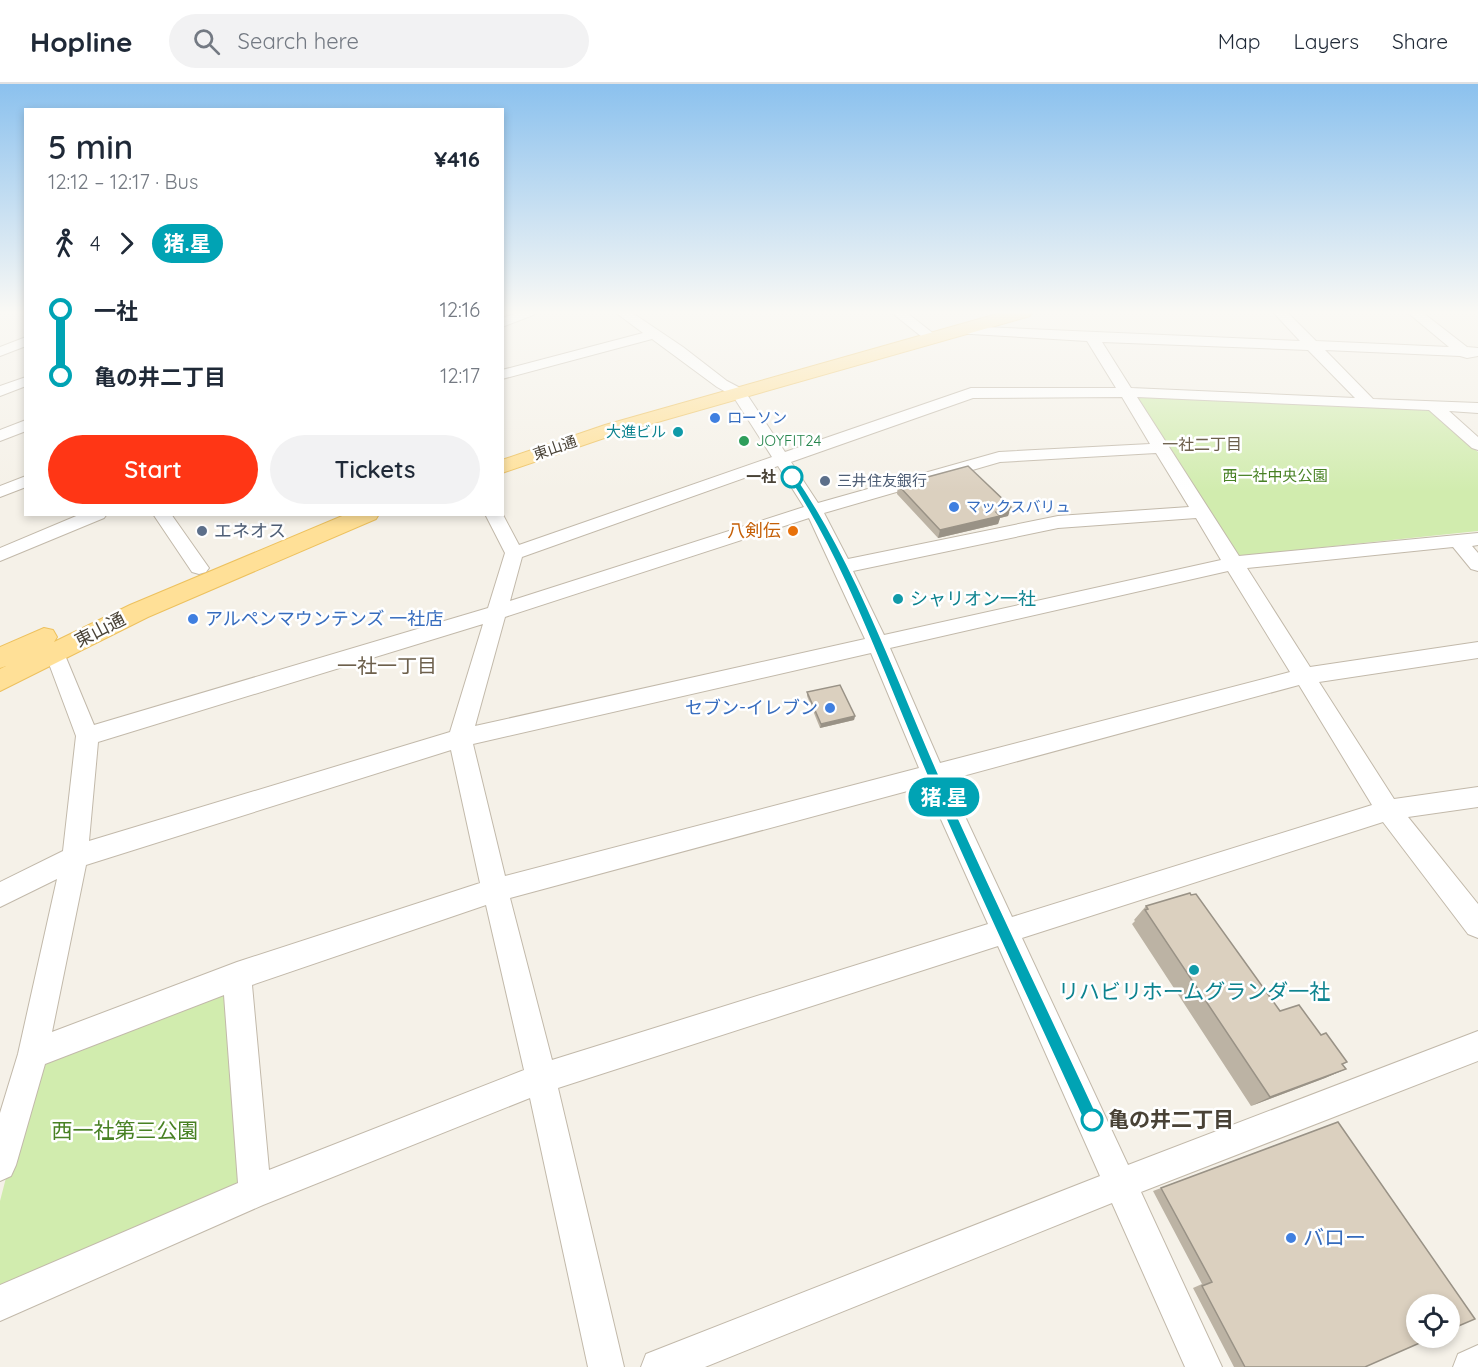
<!DOCTYPE html>
<html lang="en">
<head>
<meta charset="utf-8">
<style>
	:root { --surface:#fff; --page:#f2f2f3; --text:#1f2937; --muted:#747a83; --line:#e0e1e3; --accent:#ff3615 }
	body { margin:0; font-family:Quicksand,"Noto Sans JP",sans-serif; background:var(--page); color:var(--text); height:100vh; display:flex; flex-direction:column; font-size:22px; white-space:nowrap }
	* { box-sizing:border-box; margin:0 }
	p { font-size:20px; color:var(--muted) }
	.icon { flex:none; width:33px; height:33px; fill:none; stroke:currentColor; stroke-width:2; stroke-linecap:round; stroke-linejoin:round }
	.map { position:relative; flex:1; overflow:hidden }
	.panel { position:absolute; left:24px; top:24px; width:480px; height:408px; display:flex; flex-direction:column; background:var(--surface); border-radius:0px; box-shadow:0 3px 9px #0003 }
	.panel>* { flex:none }
	.badge { padding:0 12px; border-radius:20px; font-size:21px; line-height:39px }
	.buttons { position:absolute; left:1406px; top:1210px; display:grid; gap:12px }
	.buttons a { display:grid; place-items:center; width:54px; height:54px; border-radius:50%; background:var(--surface); box-shadow:0 3px 9px #0003; font-size:30px }
	.map>.badge { position:absolute; translate:-50% -50%; box-shadow:0 0 0 3px #fff }
	.legs { display:flex; align-items:center; gap:9px; height:66px; padding:0 24px; font-size:20px }
	.legs p { margin-inline-start:auto }
	.head { display:flex; align-items:center; justify-content:space-between; height:102px; padding:0 24px }
	h1 { font-size:33px; font-weight:600; line-height:45px }
	.action { display:flex; gap:12px; margin-top:auto; padding:12px 24px }
	.action a { flex:1; height:69px; border-radius:36px; background:var(--accent); color:#fff; font-size:24px; font-weight:600; line-height:69px; text-align:center }
	.action a+a { background:var(--page); color:var(--text) }
	ul { padding:0 24px; list-style:none }
	li { display:flex; align-items:center; gap:21px; height:66px; font-size:22px }
	li i { display:grid; place-items:center; width:9px; height:100%; margin:0 8px; background:currentColor }
	li i::after { content:''; width:15px; height:15px; margin:-8px; border:4px solid; border-radius:50%; background:var(--surface) }
	li p { margin-inline-start:auto }
	li:first-child i { background:linear-gradient(#0000 50%,currentColor 0) }
	li:last-child i { background:linear-gradient(currentColor 50%,#0000 0) }
	header { display:flex; align-items:center; gap:36px; box-sizing:border-box; height:84px; padding:0 30px; background:var(--surface); border-bottom:2px solid var(--line) }
	header strong { font-size:28px }
	nav { display:flex; gap:33px; margin-inline-start:auto; font-size:21px }
	.search { width:420px; height:54px; background:var(--page); display:flex; align-items:center; gap:15px; box-sizing:border-box; padding:0 21px; border-radius:33px; color:var(--muted); font-size:22px }
	.map>svg:first-child { display:block }
	.green { fill:#d1ecae }
	.lines { fill:none; stroke-linecap:round; stroke-linejoin:round }
	.minor-casing { stroke:#c2b9aa; stroke-width:2 }
	.major-casing { stroke:#edc15e; stroke-width:2 }
	.minor { fill:#fff; fill-rule:evenodd }
	.major { fill:#ffe097; fill-rule:evenodd }
	.wall { fill:#bcb3a4 }
	.shaded-wall { fill:#999286 }
	.building { fill:#dbd0bf; stroke:#999286; stroke-width:1.5 }
	.line-1 { fill:#00a3b4; stroke:#fff; stroke-width:1.5 }
	.shop-dot { fill:#3f7fe0; stroke:#fff; stroke-width:2 }
	.culture-dot { fill:#0f9aa8; stroke:#fff; stroke-width:2 }
	.leisure-dot { fill:#2e9e5b; stroke:#fff; stroke-width:2 }
	.stop-1-dot { fill:#fff; stroke:#00a3b4; stroke-width:3 }
	.service-dot { fill:#5c6f8a; stroke:#fff; stroke-width:2 }
	.food-dot { fill:#e8710a; stroke:#fff; stroke-width:2 }
	.labels { text-anchor:middle; stroke-width:5; stroke-linejoin:round; paint-order:stroke }
	.far-shop-label { font-size:15px; fill:#366cbe; stroke:#fff; text-anchor:start }
	.far-culture-label { font-size:15px; fill:#0d838f; stroke:#fff; text-anchor:end }
	.far-leisure-label { font-size:15px; fill:#27864d; stroke:#fff; text-anchor:start }
	.far-street-label { font-size:15px; fill:#494236; stroke:#fff }
	.far-park-label { font-size:15px; fill:#488124; stroke:#fff }
	.far-stop-label { font-size:15px; font-weight:bold; fill:#494236; stroke:#fff; text-anchor:end }
	.far-service-label { font-size:15px; fill:#4e5e75; stroke:#fff; text-anchor:start }
	.far-neighbourhood-label { font-size:16px; fill:#6d604c; stroke:#fff }
	.service-label { font-size:18px; fill:#4e5e75; stroke:#fff; text-anchor:start }
	.food-label { font-size:18px; fill:#c56008; stroke:#fff; text-anchor:end }
	.culture-label { font-size:18px; fill:#0d838f; stroke:#fff; text-anchor:start }
	.shop-label { font-size:18px; fill:#366cbe; stroke:#fff; text-anchor:start }
	.street-label { font-size:18px; fill:#494236; stroke:#fff }
	.neighbourhood-label { font-size:20px; fill:#6d604c; stroke:#fff }
	.near-culture-label { font-size:21px; fill:#0d838f; stroke:#fff }
	.near-stop-label { font-size:21px; font-weight:bold; fill:#494236; stroke:#fff; text-anchor:start }
	.near-park-label { font-size:21px; fill:#488124; stroke:#fff }
	.near-shop-label { font-size:21px; fill:#366cbe; stroke:#fff; text-anchor:start }
</style>
</head>
<body>
<header>
<strong>Hopline</strong>
<div class="search"><svg class="icon" aria-label="search" viewBox="0 0 24 24"><circle cx="10" cy="10" r="6"/><path d="M15 15l6 6"/></svg>Search here</div>
<nav><a>Map</a><a>Layers</a><a>Share</a></nav>
</header>
<div class="map">
<svg width="1478" height="1283" viewBox="0 0 1478 1283">
	<rect width="100%" height="100%" fill="#f5f1e8"/>
	<!-- green -->
	<path class="green" d="M1141,312L1430,324L1478,368V447L1240,472L1234,469L1137,316Z
		M220,906L232,910L243,1093L230,1108L0,1206V1117L36,978Z"/>
	<g class="lines">
		<defs>
			<path id="minor" d="M521,228H541L502,243V234Z
				M615,228H631L683,263L727,297L744,306L785,368L971,304H1116L1087,257L954,249L952,246L954,243L959,242L1300,257L1273,228H1287L1316,257L1449,263L1407,228H1422L1467,263L1478,264V272L1467,274L1460,272L1325,266L1373,315L1478,319V329L1449,327L1478,353V366L1472,364L1429,326L1137,313L1239,472L1478,449V461L1472,462L1478,469V487L1471,485L1453,463L1247,484L1310,583L1478,558V574L1319,598L1394,715L1478,703V723L1408,733L1478,820V854L1468,850L1383,738L1022,854L1128,1081L1478,947V977L1141,1108L1222,1283H1185L1112,1119L705,1283H641L646,1270L1100,1092L998,862L558,1004L624,1283H588L530,1014L263,1121L0,1237V1201L238,1099L224,911L45,980L16,1081L11,1092L0,1097V1029L18,970L57,795L0,823V798L63,767L76,652L45,569L48,564L55,561L62,564L94,641L488,524L505,469L485,430L502,429L519,461L772,373L733,312L717,303L652,255L502,295V286L643,249ZM1102,258L1308,266L1355,314L1131,304ZM1122,313L1150,360L999,368L818,419L791,378L973,314ZM1156,369L1189,423L1058,432L848,475L824,429L1000,378ZM778,382L804,423L510,517L522,473ZM809,434L865,555L475,642L505,533ZM1196,434L1221,476L884,551L853,487L1058,444ZM1228,487L1290,588L940,679L890,564ZM483,540L450,648L89,757L98,658ZM871,569L919,684L505,792L473,660ZM1299,601L1372,721L1012,833L948,696ZM451,666L480,799L237,878L52,948L86,781ZM926,702L988,840L552,976L510,814ZM486,821L524,986L269,1086L252,901Z
				M891,228H906L939,254L932,258L927,257Z
				M26,253V262L0,272V263Z
				M26,293V302L0,312V302Z
				M26,336V347L0,357V346Z
				M26,392V403L0,413V402Z
				M81,430H107L104,434L0,477V464Z
				M153,430H171L209,484L206,488L199,490L192,488Z
				M1478,1261V1283H1453L1458,1270Z"/>
			<path id="major" d="M1004,228H1032L1030,232L619,349L502,389V376L605,341Z
				M347,430H379L376,435L148,533L0,607V585L6,582L0,584V563L44,544L53,546L57,553L54,558L130,521Z"/>
		</defs>
		<!-- minor casing -->
		<use href="#minor" class="minor-casing"/>
		<!-- major casing -->
		<use href="#major" class="major-casing"/>
		<!-- minor -->
		<use href="#minor" class="minor"/>
		<!-- major -->
		<use href="#major" class="major"/>
	</g>
	<!-- wall -->
	<path class="wall" d="M898,401L1011,423L1008,432L1000,434L998,440L938,454L897,410Z
		M807,608L855,632L854,636L820,644L807,612Z
		M1146,822L1280,927L1342,980L1346,985L1325,994L1251,1022L1132,840L1135,837L1134,836Z
		M1338,1038L1365,1283H1234L1193,1204L1202,1200L1153,1107Z"/>
	<!-- shaded-wall -->
	<path class="shaded-wall" d="M1011,423L1008,432L1000,434L998,440L938,454L940,446Z
		M855,632L854,636L820,644L821,640Z
		M1346,985L1325,994L1251,1022L1270,1013Z"/>
	<!-- building -->
	<path class="building" d="M968,382L1011,423L996,428L1000,432L940,446L898,401Z
		M840,601L855,632L821,640L807,608Z
		M1190,809L1191,811L1196,810L1280,927L1299,921L1321,951L1326,949L1347,978L1342,980L1346,985L1270,1013L1145,826L1148,825L1146,822Z
		M1338,1038L1475,1235L1449,1246V1221H1416V1254H1431L1365,1283H1245L1202,1202L1212,1198L1161,1104Z"/>
	<!-- sky -->
	<linearGradient id="sky" x2="0" y2="1"><stop stop-color="#8bc1ee"/><stop offset="0.56" stop-color="#faf9f5"/><stop offset="1" stop-color="#faf9f5" stop-opacity="0"/></linearGradient>
	<rect width="1478" height="408" fill="url(#sky)"/>
	<!-- line-1 -->
	<path class="line-1" d="M789,391H795C856,480 895,591 938,689C989,804 1044,917 1097,1031L1100,1036L1097,1042L1092,1044L1086,1042C1033,925 977,808 926,689C883,590 847,483 788,393Z"/>
	<!-- markers -->
	<g class="shop-dot">
		<circle cx="715" cy="334" r="6"/>
		<circle cx="954" cy="423" r="6"/>
		<circle cx="193" cy="535" r="6"/>
		<circle cx="830" cy="624" r="6"/>
		<circle cx="1291" cy="1154" r="6"/>
	</g>
	<g class="culture-dot">
		<circle cx="678" cy="348" r="6"/>
		<circle cx="898" cy="515" r="6"/>
		<circle cx="1194" cy="886" r="6"/>
	</g>
	<circle class="leisure-dot" cx="744" cy="357" r="6"/>
	<g class="stop-1-dot">
		<circle cx="792" cy="393" r="10"/>
		<circle cx="1092" cy="1036" r="10"/>
	</g>
	<g class="service-dot">
		<circle cx="825" cy="397" r="6"/>
		<circle cx="202" cy="447" r="6"/>
	</g>
	<circle class="food-dot" cx="793" cy="447" r="6"/>
	<g class="labels">
		<!-- far-shop labels -->
		<g class="far-shop-label">
			<text x="727" y="339">ローソン</text>
			<text x="966" y="428">マックスバリュ</text>
		</g>
		<!-- far-culture labels -->
		<g class="far-culture-label">
			<text x="666" y="353">大進ビル</text>
		</g>
		<!-- far-leisure labels -->
		<g class="far-leisure-label">
			<text x="756" y="362">JOYFIT24</text>
		</g>
		<!-- far-street labels -->
		<g class="far-street-label">
			<text transform="translate(555 364) rotate(-19)" y="5">東山通</text>
		</g>
		<!-- far-park labels -->
		<g class="far-park-label">
			<text x="1275" y="397">西一社中央公園</text>
		</g>
		<!-- far-stop labels -->
		<g class="far-stop-label">
			<text x="776" y="398">一社</text>
		</g>
		<!-- far-service labels -->
		<g class="far-service-label">
			<text x="837" y="402">三井住友銀行</text>
		</g>
		<!-- far-neighbourhood labels -->
		<g class="far-neighbourhood-label">
			<text x="1202" y="366">一社二丁目</text>
		</g>
		<!-- service labels -->
		<g class="service-label">
			<text x="214" y="453">エネオス</text>
		</g>
		<!-- food labels -->
		<g class="food-label">
			<text x="781" y="453">八剣伝</text>
		</g>
		<!-- culture labels -->
		<g class="culture-label">
			<text x="910" y="521">シャリオン一社</text>
		</g>
		<!-- shop labels -->
		<g class="shop-label">
			<text x="205" y="541">アルペンマウンテンズ 一社店</text>
			<text x="818" y="630" text-anchor="end">セブン-イレブン</text>
		</g>
		<!-- street labels -->
		<g class="street-label">
			<text transform="translate(100 546) rotate(-27)" y="6">東山通</text>
		</g>
		<!-- neighbourhood labels -->
		<g class="neighbourhood-label">
			<text x="387" y="589">一社一丁目</text>
		</g>
		<!-- near-culture labels -->
		<g class="near-culture-label">
			<text x="1194" y="915">リハビリホームグランダ一社</text>
		</g>
		<!-- near-stop labels -->
		<g class="near-stop-label">
			<text x="1108" y="1043">亀の井二丁目</text>
		</g>
		<!-- near-park labels -->
		<g class="near-park-label">
			<text x="125" y="1054">西一社第三公園</text>
		</g>
		<!-- near-shop labels -->
		<g class="near-shop-label">
			<text x="1303" y="1161">バロー</text>
		</g>
	</g>
</svg>
<div class="buttons">
<a><svg class="icon" aria-label="locate" viewBox="0 0 24 24"><circle cx="12" cy="12" r="6"/><path d="M12 2v4M12 18v4M2 12h4M18 12h4"/></svg></a>
</div>
<b class="badge" style="left:944px;top:713px;background:#00a3b4;color:#fff">猪.星</b>
<section class="panel">
<div class="head"><div><h1>5 min</h1><p>12:12 – 12:17 · Bus</p></div><b>¥416</b></div>
<div class="legs"><svg class="icon" aria-label="walk" viewBox="0 0 24 24"><circle cx="13" cy="4" r="2"/><path d="M13 8l-2 6 4 7M11 14l-3 7M7 12l3-4h3l4 4"/></svg>4<svg class="icon" aria-label="forward" viewBox="0 0 24 24"><path d="M9 5l7 7-7 7"/></svg><b class="badge" style="background:#00a3b4;color:#fff">猪.星</b></div>
<ul>
<li><i style="color:#00a3b4"></i><b>一社</b><p>12:16</p></li>
<li><i style="color:#00a3b4"></i><b>亀の井二丁目</b><p>12:17</p></li>
</ul>
<div class="action"><a>Start</a><a>Tickets</a></div>
</section>
</div>
</body>
</html>
